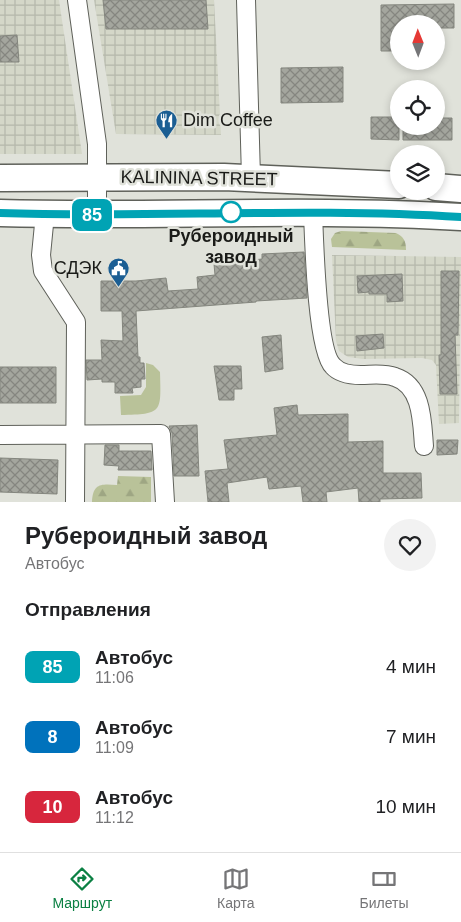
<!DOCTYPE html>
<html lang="ru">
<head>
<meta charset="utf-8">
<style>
	:root { --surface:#fff; --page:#f2f2f2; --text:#202124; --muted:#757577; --line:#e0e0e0; --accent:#0b8043 }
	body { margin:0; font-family:Helvetica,sans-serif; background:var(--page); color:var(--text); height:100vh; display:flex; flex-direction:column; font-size:19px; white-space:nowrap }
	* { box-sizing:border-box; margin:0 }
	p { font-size:16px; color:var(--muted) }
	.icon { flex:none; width:28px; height:28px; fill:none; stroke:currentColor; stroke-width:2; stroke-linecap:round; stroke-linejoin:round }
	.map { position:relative; height:502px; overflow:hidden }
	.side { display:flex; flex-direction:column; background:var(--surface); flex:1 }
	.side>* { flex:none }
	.badge { padding:0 10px; border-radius:8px; font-size:18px; line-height:32px }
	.needle { width:32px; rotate:359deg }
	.fabs { position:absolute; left:390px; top:15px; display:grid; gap:10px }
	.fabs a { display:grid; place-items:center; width:55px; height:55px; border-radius:50%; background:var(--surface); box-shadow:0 2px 8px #0003; font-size:25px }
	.map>.badge { position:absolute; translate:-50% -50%; box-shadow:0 0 0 2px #fff }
	h2 { padding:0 25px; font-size:19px; line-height:45px }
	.round { display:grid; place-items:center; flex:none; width:52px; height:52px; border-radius:26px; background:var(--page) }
	.head { display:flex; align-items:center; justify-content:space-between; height:85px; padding:0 25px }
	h1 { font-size:24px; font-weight:600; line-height:38px }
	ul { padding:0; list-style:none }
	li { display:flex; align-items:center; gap:15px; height:70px; padding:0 25px }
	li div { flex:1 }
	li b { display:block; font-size:19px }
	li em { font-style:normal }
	li .badge { min-width:55px; font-weight:700; text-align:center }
	.dock { display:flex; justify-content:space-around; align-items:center; height:70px; border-top:1px solid var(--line); background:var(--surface); font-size:14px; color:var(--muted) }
	.dock a { display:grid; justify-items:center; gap:2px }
	.dock .active { color:var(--accent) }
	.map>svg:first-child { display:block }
	.industrial { fill:url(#industrial-grid) }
	.green { fill:#b9c299 }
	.forest { fill:url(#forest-firs) }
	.building { fill:url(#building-cross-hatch); stroke:#84867e }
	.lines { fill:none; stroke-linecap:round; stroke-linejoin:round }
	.minor-casing { stroke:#5f615a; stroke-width:20 }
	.highway-casing { stroke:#5f615a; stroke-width:29 }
	.minor { stroke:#fff; stroke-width:18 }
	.highway { stroke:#fff; stroke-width:26 }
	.line-casing { stroke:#fff; stroke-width:11 }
	.line { stroke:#00a3b4; stroke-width:8 }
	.stop-dot { fill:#fff; stroke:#00a3b4; stroke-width:2.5 }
	.labels { text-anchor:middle; stroke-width:5; stroke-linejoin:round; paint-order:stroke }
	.poi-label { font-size:18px; fill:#1a1b18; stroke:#e0e2da; text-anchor:start }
	.street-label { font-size:18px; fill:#1a1b18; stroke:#e0e2da }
	.stop-label { font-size:18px; font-weight:bold; fill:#1a1b18; stroke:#e0e2da }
</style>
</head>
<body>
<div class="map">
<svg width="461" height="502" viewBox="0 0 461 502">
	<defs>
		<pattern id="industrial-grid" width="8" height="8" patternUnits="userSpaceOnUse" patternTransform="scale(1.25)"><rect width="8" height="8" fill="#d4d7c8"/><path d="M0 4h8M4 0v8" fill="none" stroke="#b5b8ab"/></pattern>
		<pattern id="forest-firs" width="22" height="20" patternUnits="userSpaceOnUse" patternTransform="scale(1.25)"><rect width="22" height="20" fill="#b9c299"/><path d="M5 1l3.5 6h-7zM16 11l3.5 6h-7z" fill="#9ea683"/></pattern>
		<pattern id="building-cross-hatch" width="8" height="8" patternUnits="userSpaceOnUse" patternTransform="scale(1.25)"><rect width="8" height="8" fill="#a4a69e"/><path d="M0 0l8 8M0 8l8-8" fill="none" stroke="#858680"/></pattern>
	</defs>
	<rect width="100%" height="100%" fill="#e0e2da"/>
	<!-- industrial -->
	<path class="industrial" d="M0,0H59L82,154H0Z
		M94,0H214L221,135L116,134Z
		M332,255L461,257L459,423L439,424L436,365L432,360L422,358L363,359L348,357L339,351L336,341Z"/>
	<!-- green -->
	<path class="green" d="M146,363L153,365L160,372C161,413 163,414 121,415L120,396L141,395L146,387Z"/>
	<!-- forest -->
	<path class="forest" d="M341,231L396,233C404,237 406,241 406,250L332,247L331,239L335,233Z
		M118,476L151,477V502H92C93,483 101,484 117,485Z"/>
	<!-- building -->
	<path class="building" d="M103,0H206L208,29H106Z
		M454,4V28H436V24H399V51H381V5Z
		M17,35L19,62H0V36Z
		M343,67V102L281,103V68Z
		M371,117H399V140L371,139Z
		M436,118H452V140H403V126H436Z
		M304,252L307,298L256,301V302L136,311L138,357H140V363H144L145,379H141V387L132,388L133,393H115V382H102V379L87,380L86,360H102L101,340L123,341L122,311H101V281H136L166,278L168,291L198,289L197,277L215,275L214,264L262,259V254Z
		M441,271H459L458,335H455L457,394H440L439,355H441Z
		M402,274L403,301L387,302V294H369V292L358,293L357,276Z
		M383,334L384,348L357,351L356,336Z
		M281,335L283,369L265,372L262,337Z
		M214,366H241L242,389H234V400H219Z
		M0,367H56V403H0Z
		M297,405L298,415L348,414V442L383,441V473H421L422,498L380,499V502H359L358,488L326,492L327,502H303L301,486L269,489L267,477L227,483L229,502H208L205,471L228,469L224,440L277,435L274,408Z
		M197,425L199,476H174L172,433L169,426Z
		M437,440H458L457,454L437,455Z
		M105,445H119V451H151L152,470H118L119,466L104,465Z
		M0,458L58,460L57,494L0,492Z"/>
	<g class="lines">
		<defs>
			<path id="minor" d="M77,0L97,144V215
				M246,0L251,177
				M313,213C314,239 317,351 333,366C340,374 351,375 361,375C372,375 384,373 395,377C423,386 422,423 424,446
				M45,214L41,255L43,271L76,322L75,502
				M0,435L161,434L165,502"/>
			<path id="highway" d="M0,178L224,177L399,185
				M436,187L461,189
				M0,213C154,217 307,208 461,217"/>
		</defs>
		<!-- minor casing -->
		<use href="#minor" class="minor-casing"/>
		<!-- highway casing -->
		<use href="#highway" class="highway-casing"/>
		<!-- minor -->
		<use href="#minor" class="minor"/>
		<!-- highway -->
		<use href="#highway" class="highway"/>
	</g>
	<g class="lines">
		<defs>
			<path id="line" d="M0,213C154,218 307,207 461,217"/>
		</defs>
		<!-- line casing -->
		<use href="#line" class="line-casing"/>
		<!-- line -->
		<use href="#line" class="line"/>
	</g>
	<!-- icons -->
	<defs>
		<symbol id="restaurant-pin" viewBox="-11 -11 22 30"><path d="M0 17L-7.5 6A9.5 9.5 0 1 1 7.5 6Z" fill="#1b5e93" stroke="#e0e2da"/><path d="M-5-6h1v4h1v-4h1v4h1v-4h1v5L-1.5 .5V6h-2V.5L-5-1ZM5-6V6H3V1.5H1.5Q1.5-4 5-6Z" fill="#fff"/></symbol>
		<symbol id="civic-pin" viewBox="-11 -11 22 30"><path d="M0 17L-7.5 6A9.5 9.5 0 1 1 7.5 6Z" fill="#1b5e93" stroke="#e0e2da"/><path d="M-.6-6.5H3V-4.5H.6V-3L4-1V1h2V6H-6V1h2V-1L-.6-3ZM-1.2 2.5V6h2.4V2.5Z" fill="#fff"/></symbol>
	</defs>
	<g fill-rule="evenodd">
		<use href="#restaurant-pin" x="154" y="108" width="25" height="34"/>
		<use href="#civic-pin" x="106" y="256" width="25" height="34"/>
	</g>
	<!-- markers -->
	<circle class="stop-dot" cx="231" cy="212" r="10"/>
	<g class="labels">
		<!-- poi labels -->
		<g class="poi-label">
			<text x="183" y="126">Dim Coffee</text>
			<text x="102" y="274" text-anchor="end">СДЭК</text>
		</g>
		<!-- street labels -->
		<g class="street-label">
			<text transform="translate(199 178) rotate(1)" y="6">KALININA STREET</text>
		</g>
		<!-- stop labels -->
		<g class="stop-label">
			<text x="231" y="242">Рубероидный<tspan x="231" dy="21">завод</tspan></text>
		</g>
	</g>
</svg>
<div class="fabs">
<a><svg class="needle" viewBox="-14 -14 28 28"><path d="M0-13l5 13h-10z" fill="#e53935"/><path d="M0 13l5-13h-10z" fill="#757577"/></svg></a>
<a><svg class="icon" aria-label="locate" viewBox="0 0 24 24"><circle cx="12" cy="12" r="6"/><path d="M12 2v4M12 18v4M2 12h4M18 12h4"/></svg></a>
<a><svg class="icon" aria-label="layers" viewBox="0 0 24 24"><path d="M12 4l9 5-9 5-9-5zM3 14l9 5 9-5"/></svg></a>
</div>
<b class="badge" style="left:92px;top:215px;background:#00a3b4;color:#fff">85</b>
</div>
<section class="side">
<div class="head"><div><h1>Рубероидный завод</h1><p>Автобус</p></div><a class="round"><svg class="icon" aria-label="heart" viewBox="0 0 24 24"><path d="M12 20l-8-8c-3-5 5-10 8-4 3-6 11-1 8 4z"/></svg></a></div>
<h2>Отправления</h2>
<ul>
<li><span class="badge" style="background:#00a3b4;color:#fff">85</span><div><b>Автобус</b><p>11:06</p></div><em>4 мин</em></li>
<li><span class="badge" style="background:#0072bc;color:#fff">8</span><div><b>Автобус</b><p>11:09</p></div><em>7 мин</em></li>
<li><span class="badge" style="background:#d7263d;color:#fff">10</span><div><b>Автобус</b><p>11:12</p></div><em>10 мин</em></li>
</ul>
</section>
<nav class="dock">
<a class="active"><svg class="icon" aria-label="directions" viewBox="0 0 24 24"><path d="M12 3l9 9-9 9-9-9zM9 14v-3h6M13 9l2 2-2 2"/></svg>Маршрут</a>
<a><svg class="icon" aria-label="map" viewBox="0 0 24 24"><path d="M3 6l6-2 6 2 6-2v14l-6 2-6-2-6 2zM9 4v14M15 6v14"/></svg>Карта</a>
<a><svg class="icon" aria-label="tickets" viewBox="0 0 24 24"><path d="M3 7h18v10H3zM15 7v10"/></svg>Билеты</a>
</nav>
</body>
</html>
